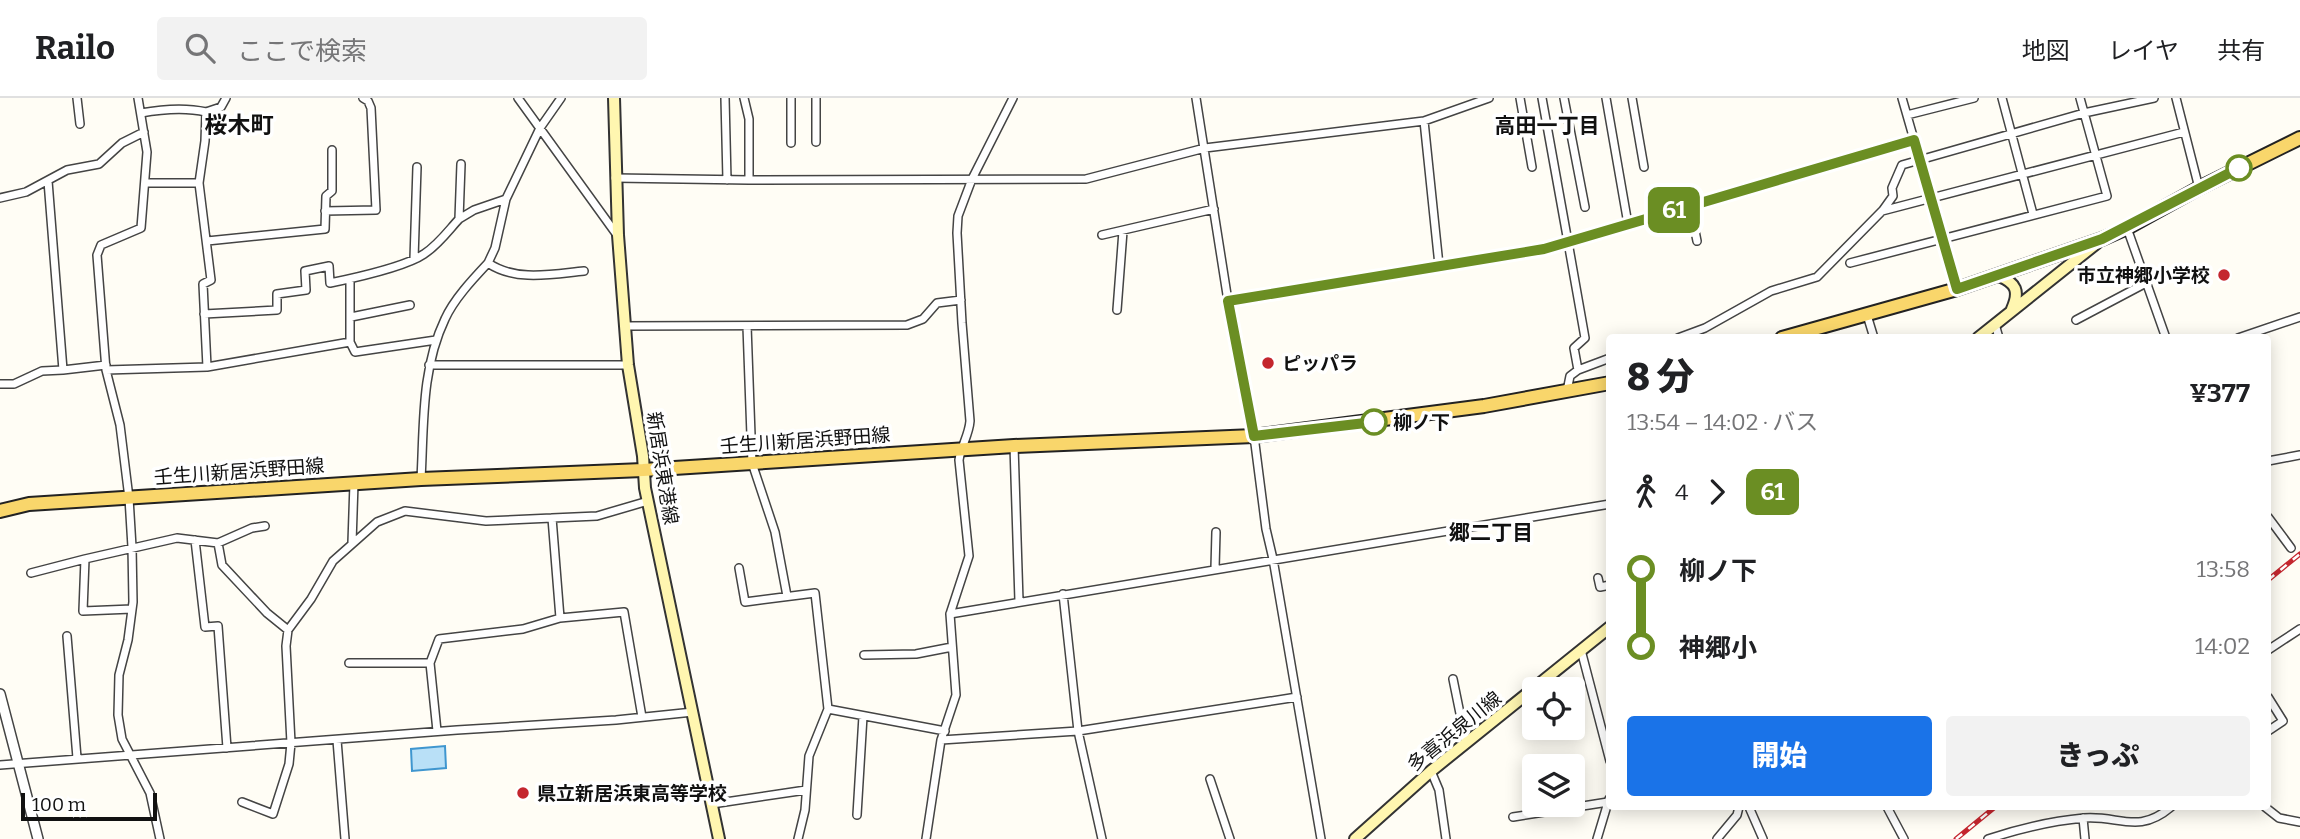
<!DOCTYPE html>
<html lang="ja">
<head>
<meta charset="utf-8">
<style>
	:root { --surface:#fff; --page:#f2f2f2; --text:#202124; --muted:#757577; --line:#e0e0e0; --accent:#1a73e8 }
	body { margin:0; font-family:Bitter,"Noto Sans JP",serif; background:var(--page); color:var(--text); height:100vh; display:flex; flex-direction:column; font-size:26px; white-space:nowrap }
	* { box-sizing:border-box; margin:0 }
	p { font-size:23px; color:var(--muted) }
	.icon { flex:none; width:38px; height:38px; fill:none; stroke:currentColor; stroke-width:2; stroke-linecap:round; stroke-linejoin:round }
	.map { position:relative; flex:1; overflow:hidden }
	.details { position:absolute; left:1606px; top:236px; width:665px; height:476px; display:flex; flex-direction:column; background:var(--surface); border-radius:7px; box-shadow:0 4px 18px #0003 }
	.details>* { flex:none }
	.badge { padding:0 14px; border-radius:10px; font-size:24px; line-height:46px }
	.tools { position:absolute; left:1522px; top:579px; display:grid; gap:14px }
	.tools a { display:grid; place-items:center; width:63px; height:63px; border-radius:7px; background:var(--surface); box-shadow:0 4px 18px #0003; font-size:35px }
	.scale { position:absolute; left:21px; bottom:18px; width:136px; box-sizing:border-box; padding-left:7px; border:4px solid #111; border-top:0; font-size:19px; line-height:24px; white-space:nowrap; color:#111; -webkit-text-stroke:5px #fff; paint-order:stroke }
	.map>.badge { position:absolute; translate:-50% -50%; box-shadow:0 0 0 4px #fff }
	.legs { display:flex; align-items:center; gap:10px; height:77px; padding:0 21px; font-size:23px }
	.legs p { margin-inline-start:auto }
	.headline { display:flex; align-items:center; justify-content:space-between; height:119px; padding:0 21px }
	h1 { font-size:38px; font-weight:800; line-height:52px }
	.cta { display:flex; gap:14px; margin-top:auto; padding:14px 21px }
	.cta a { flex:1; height:80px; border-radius:7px; background:var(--accent); color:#fff; font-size:28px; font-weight:800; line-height:80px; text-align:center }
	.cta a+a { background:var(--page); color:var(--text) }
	ul { padding:0 21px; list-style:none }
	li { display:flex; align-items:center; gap:24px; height:77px; font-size:26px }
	li i { display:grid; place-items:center; width:10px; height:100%; margin:0 9px; background:currentColor }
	li i::after { content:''; width:18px; height:18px; margin:-9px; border:5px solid; border-radius:50%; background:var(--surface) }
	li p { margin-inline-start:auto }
	li:first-child i { background:linear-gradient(#0000 50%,currentColor 0) }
	li:last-child i { background:linear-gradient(currentColor 50%,#0000 0) }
	header { display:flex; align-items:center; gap:42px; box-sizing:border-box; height:98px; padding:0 35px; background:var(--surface); border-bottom:2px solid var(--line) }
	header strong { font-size:33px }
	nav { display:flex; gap:38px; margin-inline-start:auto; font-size:24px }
	.search { width:490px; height:63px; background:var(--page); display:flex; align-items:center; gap:18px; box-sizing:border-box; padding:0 24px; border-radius:7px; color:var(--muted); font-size:26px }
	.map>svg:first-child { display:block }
	.water { fill:#b9e0f7; stroke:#3f96cf; stroke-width:2 }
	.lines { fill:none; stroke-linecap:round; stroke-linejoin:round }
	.minor-casing { stroke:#444; stroke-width:10 }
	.tertiary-casing { stroke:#444; stroke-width:12 }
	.secondary-casing { stroke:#333; stroke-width:14 }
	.primary-casing { stroke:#222; stroke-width:16 }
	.minor { stroke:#fff; stroke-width:7 }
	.tertiary { stroke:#fff; stroke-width:9 }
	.secondary { stroke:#fff6b0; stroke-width:10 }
	.primary { stroke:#f9d66b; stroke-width:12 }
	.rail-casing { stroke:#c4262e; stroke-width:5 }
	.rail { stroke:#fff; stroke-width:2.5; stroke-dasharray:8; stroke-linecap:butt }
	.line-1-casing { stroke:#fff; stroke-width:16 }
	.line-1 { stroke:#6b8e23; stroke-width:10 }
	.stop-1-dot { fill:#fff; stroke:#6b8e23; stroke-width:3.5 }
	.poi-dot { fill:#c4262e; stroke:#fff; stroke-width:2.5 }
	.labels { text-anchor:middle; stroke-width:7; stroke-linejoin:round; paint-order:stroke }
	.poi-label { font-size:19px; font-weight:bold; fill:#111; stroke:#fff; text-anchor:start }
	.stop-label { font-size:19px; font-weight:bold; fill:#111; stroke:#fff; text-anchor:start }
	.street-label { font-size:19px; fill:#111; stroke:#fff }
	.neighbourhood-label { font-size:21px; font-weight:bold; fill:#111; stroke:#fff }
	.quarter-label { font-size:23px; font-weight:bold; fill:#111; stroke:#fff }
</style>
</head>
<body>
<header>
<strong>Railo</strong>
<div class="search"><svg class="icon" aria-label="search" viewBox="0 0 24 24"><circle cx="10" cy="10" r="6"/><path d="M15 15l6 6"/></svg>ここで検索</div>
<nav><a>地図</a><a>レイヤ</a><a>共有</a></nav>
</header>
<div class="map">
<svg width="2300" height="741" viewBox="0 0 2300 741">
	<rect width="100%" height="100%" fill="#fffdf5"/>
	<!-- water -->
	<path class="water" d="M445,648L446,670L412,673L411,651Z"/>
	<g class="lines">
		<defs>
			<path id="minor" d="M77,0L80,26
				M138,0L147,54L141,130L101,147L97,157L106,272L120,327L129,400L132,449L133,504L128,542L119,577L118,617L122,641L150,695L160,741
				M518,0L617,137
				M725,0L727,82
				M744,0L749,21V82
				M791,0V45
				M816,0V44
				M1196,0L1228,203L1254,338L1266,431L1273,461L1321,741
				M1520,0L1532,69
				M1542,0L1568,144L1914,42
				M1564,0L1585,109
				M1606,0L1628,126
				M1632,0L1644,69
				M1902,0L1957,191
				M2002,0L2033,116
				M2176,0L2199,90
				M141,15C163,11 184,9 206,14
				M1907,17L1974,0
				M1424,23L1439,167
				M461,66L459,121L474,112L506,101L540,30L561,0
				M615,80L749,82L1086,81L1205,50L1424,23L1489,0
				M48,83L63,272L106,267
				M146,85H199
				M0,100L26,94L67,72L99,66L122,45L144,34
				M506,101L495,150L488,165C516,184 553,176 584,173
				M1690,108L1697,143
				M1883,112L1893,98L1892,90L1902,67L2084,15L2154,0
				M325,113L376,112L371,10L368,3L363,0
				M2127,130L2166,240
				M1102,137L1214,111
				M207,143L325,131L326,98L332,93V52
				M414,161L417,69
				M1850,165L2107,98L2080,0
				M1228,203L1544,151L1568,144L1585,240L1574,250L1578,272L1570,278L1567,293
				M1117,212L1123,133
				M204,216L277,212V196L306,192L305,173L329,168L330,185C354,180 405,169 424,156C438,147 448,133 459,121
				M1867,217L1874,240
				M351,219L410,207
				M2076,222L2146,185
				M1995,226L1999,240
				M625,228L907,227L923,221L937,205L961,202
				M747,228L752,365L775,434L787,498
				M1678,240L1705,230L1771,193L1817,179L1882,113L2184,34
				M2238,240L2300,219
				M350,244L355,254L436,242
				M429,267H628
				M207,269L203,186L211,182L199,85L205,43L206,14L221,9L226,0
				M106,272L207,269L350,244V181
				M1578,272L1610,260
				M0,286H14L42,273L63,272
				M1014,348L1019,503
				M2268,363L2300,357
				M421,381C424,328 421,271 445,221C454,201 473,181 488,165
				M2268,419L2291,450
				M195,442L205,529L218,528L227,650
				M218,445L222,467L267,515L288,532
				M352,445L354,385
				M739,470L745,504L815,495L828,611
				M1215,470L1216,434
				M31,475L85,461
				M1598,480L1600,489L1610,487
				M1063,496L1078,633L1102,741
				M132,511L83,513L85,461L177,440L218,445L252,430L265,428
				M950,516L1610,406
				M67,538L77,660
				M1581,552L1610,663
				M2268,552L2300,531
				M864,557L916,556L952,549
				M349,565H430
				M1453,581L1466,645
				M2268,599L2283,623L2268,633
				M642,619L624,514L560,520L552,420L597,418L648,403
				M437,633L430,565L439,541L523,531L560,520
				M337,642L345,741
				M941,642L1078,633L1297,599
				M0,667L457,632L616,622L693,614
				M1431,673L1439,692L1446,741
				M1210,681L1230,741
				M242,704L273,716L289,666L291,645L286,548L288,532L311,501L333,463L377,424L405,413L486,423L552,420
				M712,706L806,692
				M1749,709L1763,741
				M1887,709L1904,741
				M2265,709L2279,720L2300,724
				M857,717L863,618
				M1513,719L1608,704
				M2083,720L2085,741
				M798,741L805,712L809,658L828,611L945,633
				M926,741L941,642L956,597L950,516L969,458L959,362C961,348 969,337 970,323L962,225L957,135L958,118L972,81L1013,0
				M1597,741L1609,701
				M1717,741L1737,717L1739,709
				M1988,741C2018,731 2052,723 2084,720C2119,717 2138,737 2171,709"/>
			<path id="tertiary" d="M0,596L38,741"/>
			<path id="secondary" d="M614,0L618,137L628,267L643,358L645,390L719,741
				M1999,178C2016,185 2020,193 2012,211
				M1978,240L2097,145
				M1355,741L1431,673L1610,529"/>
			<path id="primary" d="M1782,240L1957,191L2102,141L2127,130L2199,90L2300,40
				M0,413L29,406L421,381L643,372L1014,348L1254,338L1484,308L1610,285"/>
		</defs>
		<!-- minor casing -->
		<use href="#minor" class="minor-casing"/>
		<!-- tertiary casing -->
		<use href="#tertiary" class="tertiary-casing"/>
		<!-- secondary casing -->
		<use href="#secondary" class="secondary-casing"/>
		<!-- primary casing -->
		<use href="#primary" class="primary-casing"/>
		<!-- minor -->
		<use href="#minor" class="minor"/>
		<!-- tertiary -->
		<use href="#tertiary" class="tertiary"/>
		<!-- secondary -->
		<use href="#secondary" class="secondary"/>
		<!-- primary -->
		<use href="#primary" class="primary"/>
		<defs>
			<path id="rail" d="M2268,482L2300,456
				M1956,741L1995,709"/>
		</defs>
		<!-- rail casing -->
		<use href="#rail" class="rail-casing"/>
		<!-- rail -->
		<use href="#rail" class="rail"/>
	</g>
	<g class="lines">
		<defs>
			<path id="line-1" d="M1374,324L1254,338L1228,203L1544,151L1914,42L1957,191L2102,141L2239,70"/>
		</defs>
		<!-- line-1 casing -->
		<use href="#line-1" class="line-1-casing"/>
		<!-- line-1 -->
		<use href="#line-1" class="line-1"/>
	</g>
	<!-- markers -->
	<g class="stop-1-dot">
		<circle cx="2239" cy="70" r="12"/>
		<circle cx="1374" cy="324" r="12"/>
	</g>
	<g class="poi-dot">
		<circle cx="2224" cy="177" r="7"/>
		<circle cx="1268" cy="265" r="7"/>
		<circle cx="523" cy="695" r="7"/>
	</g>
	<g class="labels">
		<!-- poi labels -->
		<g class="poi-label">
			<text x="2210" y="184" text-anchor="end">市立神郷小学校</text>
			<text x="1282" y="272">ピッパラ</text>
			<text x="537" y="702">県立新居浜東高等学校</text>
		</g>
		<!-- stop labels -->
		<g class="stop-label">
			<text x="1393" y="331">柳ノ下</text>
		</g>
		<!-- street labels -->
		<g class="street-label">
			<text transform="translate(805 342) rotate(-4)" y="7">壬生川新居浜野田線</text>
			<text transform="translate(663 370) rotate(81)" y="7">新居浜東港線</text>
			<text transform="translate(239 373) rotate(-4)" y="7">壬生川新居浜野田線</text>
			<text transform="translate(1454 633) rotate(-39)" y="7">多喜浜泉川線</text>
		</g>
		<!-- neighbourhood labels -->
		<g class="neighbourhood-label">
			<text x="1547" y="35">高田一丁目</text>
			<text x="1491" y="442">郷二丁目</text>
		</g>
		<!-- quarter labels -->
		<g class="quarter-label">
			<text x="239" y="35">桜木町</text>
		</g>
	</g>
</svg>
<div class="tools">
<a><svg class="icon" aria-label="locate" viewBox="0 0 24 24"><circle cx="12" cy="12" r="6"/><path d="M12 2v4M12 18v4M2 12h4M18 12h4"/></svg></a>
<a><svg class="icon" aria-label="layers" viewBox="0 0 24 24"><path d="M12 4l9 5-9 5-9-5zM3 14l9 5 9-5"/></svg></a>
</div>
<div class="scale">100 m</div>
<b class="badge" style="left:1674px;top:112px;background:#6b8e23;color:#fff">61</b>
<section class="details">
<div class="headline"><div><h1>8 分</h1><p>13:54 – 14:02 · バス</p></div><b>¥377</b></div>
<div class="legs"><svg class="icon" aria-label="walk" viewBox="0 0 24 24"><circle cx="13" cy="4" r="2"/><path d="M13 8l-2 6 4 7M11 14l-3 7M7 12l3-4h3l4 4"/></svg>4<svg class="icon" aria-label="forward" viewBox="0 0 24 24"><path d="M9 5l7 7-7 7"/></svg><b class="badge" style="background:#6b8e23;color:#fff">61</b></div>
<ul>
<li><i style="color:#6b8e23"></i><b>柳ノ下</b><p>13:58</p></li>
<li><i style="color:#6b8e23"></i><b>神郷小</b><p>14:02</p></li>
</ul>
<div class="cta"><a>開始</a><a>きっぷ</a></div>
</section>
</div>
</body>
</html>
